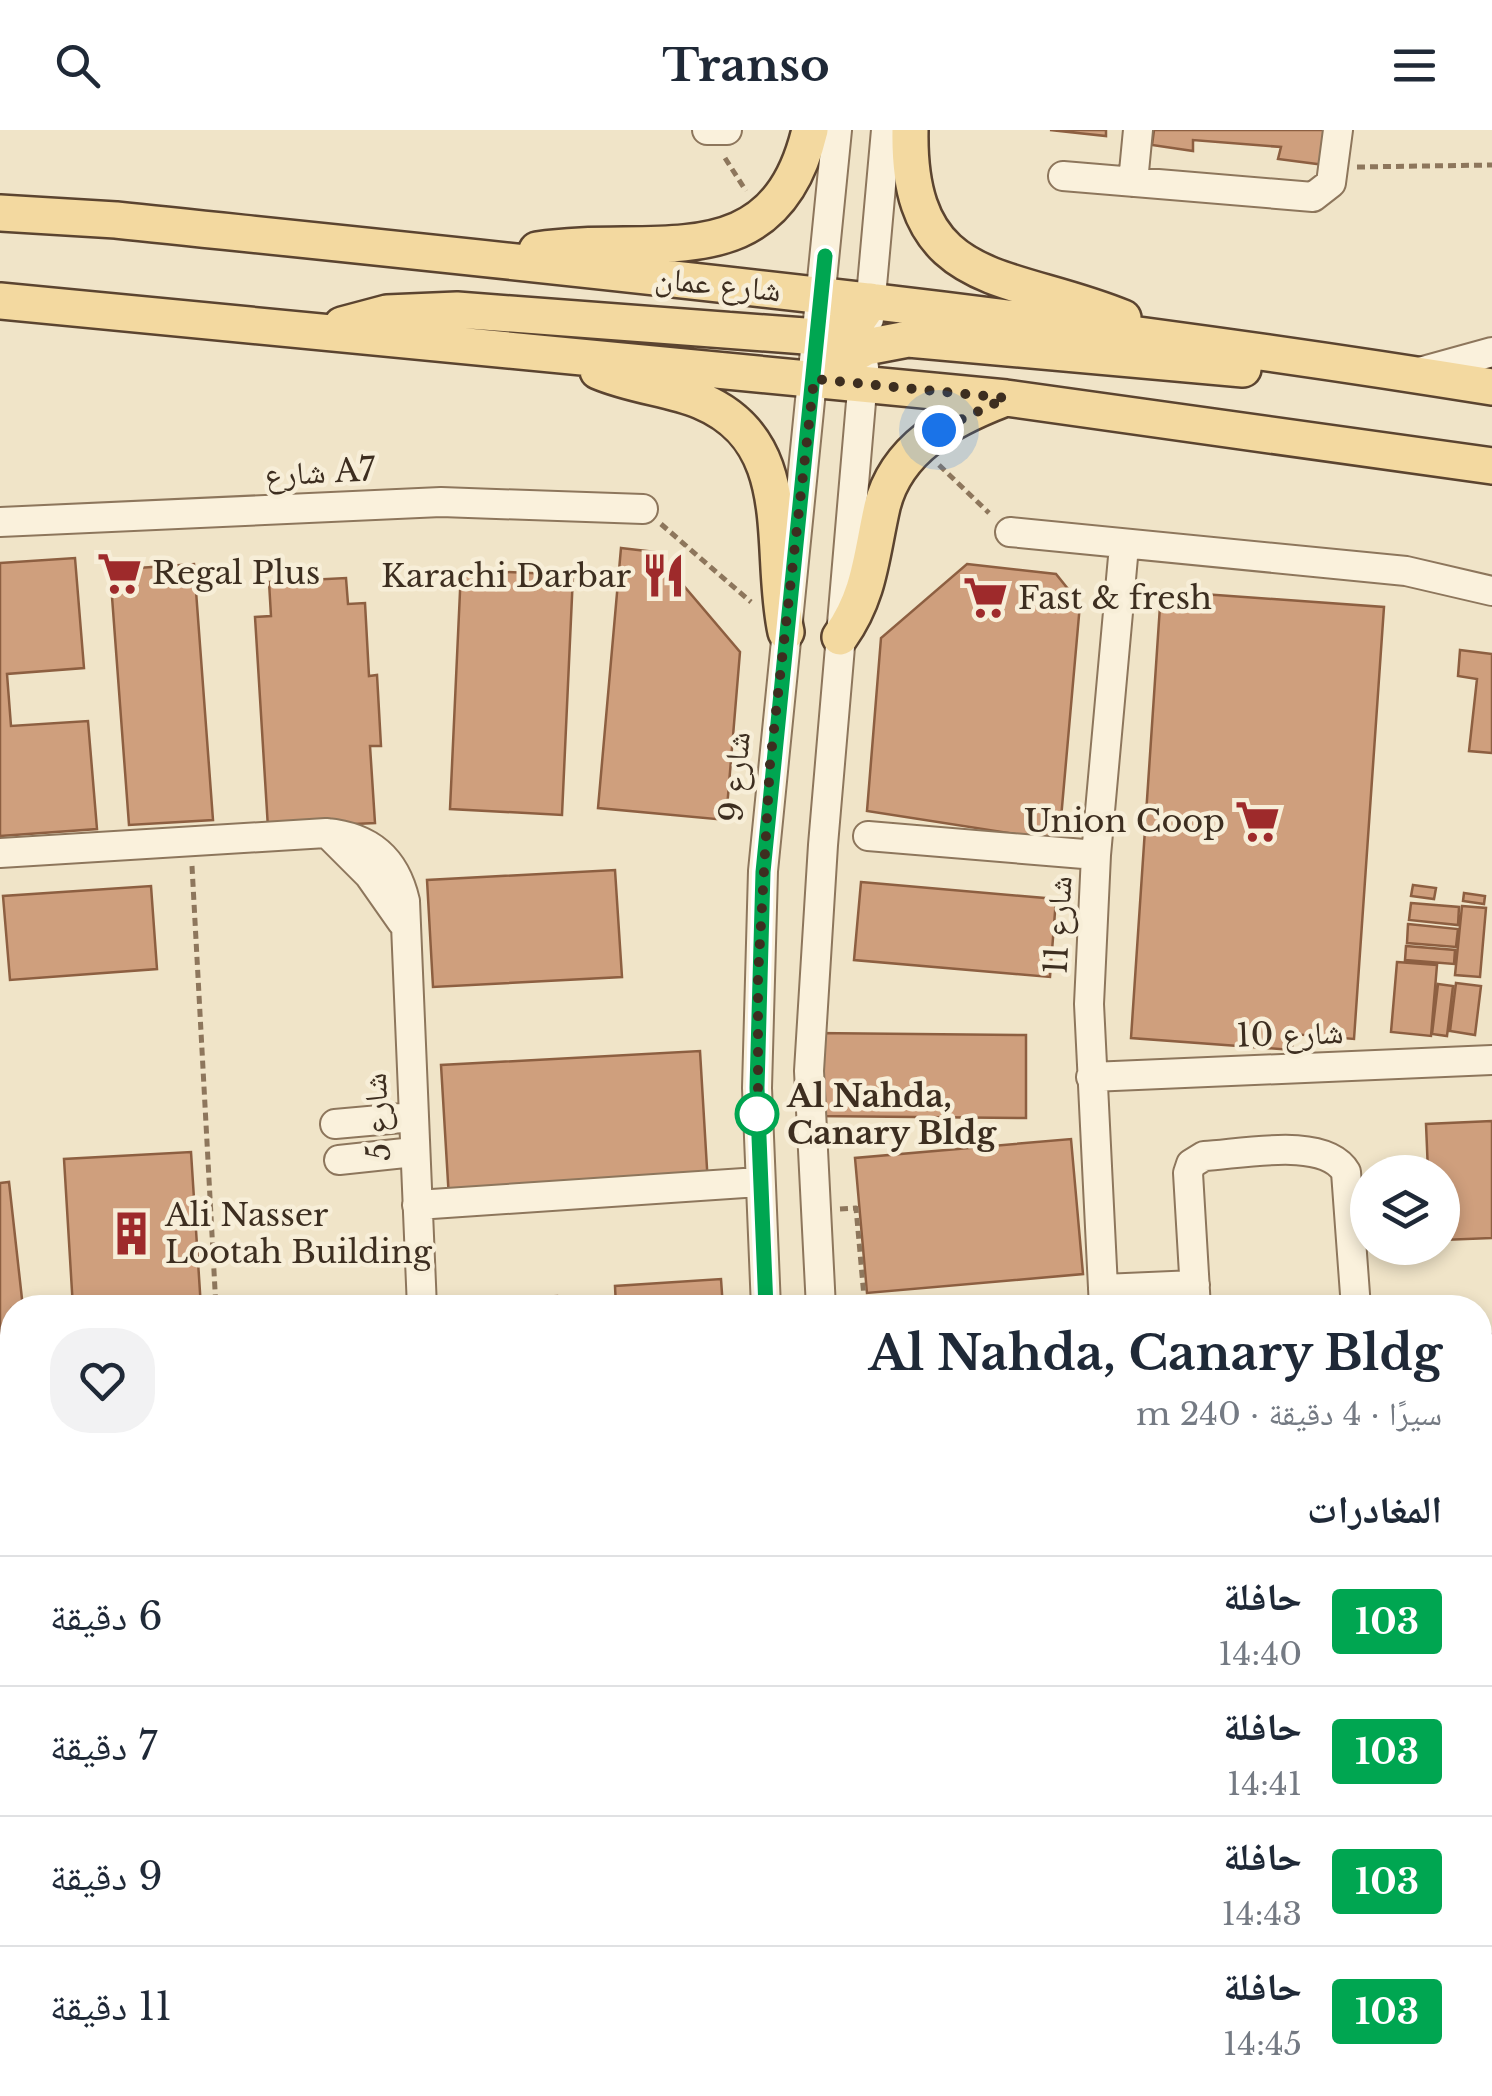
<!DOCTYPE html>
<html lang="ar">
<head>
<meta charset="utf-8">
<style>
	:root { --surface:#fff; --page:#f2f2f3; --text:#1f2937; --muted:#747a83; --line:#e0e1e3 }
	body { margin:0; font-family:"Libre Baskerville","Noto Naskh Arabic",serif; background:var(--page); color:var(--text); direction:rtl; height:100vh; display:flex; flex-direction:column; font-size:38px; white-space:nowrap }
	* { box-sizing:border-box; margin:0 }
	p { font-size:32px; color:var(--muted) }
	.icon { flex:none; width:55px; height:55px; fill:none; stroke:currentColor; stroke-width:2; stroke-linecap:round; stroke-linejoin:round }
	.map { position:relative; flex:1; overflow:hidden; direction:ltr }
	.details { position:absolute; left:0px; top:1165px; width:1492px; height:802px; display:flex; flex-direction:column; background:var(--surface); border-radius:40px 40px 0 0; box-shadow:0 5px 15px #0003; direction:rtl }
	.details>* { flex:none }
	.badge { padding:0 20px; border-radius:8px; font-size:35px; line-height:65px }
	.controls { position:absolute; left:1350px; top:1025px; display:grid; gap:20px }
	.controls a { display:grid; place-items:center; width:110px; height:110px; border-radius:50%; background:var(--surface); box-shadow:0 5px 15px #0003; font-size:50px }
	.you { position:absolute; width:50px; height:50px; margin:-25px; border:8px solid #fff; border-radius:50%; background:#1a73e8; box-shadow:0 0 0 15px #1a73e833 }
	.map>.badge { position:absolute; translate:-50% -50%; box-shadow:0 0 0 5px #fff }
	h2 { padding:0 50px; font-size:38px; line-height:90px }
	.round { display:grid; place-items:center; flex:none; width:105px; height:105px; border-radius:40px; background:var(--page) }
	.head { display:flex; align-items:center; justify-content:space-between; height:170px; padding:0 50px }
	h1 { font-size:48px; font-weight:700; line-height:75px }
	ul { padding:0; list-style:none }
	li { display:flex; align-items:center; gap:30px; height:130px; padding:0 50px; border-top:2px solid var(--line) }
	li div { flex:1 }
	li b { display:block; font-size:38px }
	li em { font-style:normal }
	li .badge { min-width:110px; font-weight:700; text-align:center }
	header { display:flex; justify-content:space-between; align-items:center; height:130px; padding:0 50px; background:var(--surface); font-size:45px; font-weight:700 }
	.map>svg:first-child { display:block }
	.building { fill:#cf9f7d; stroke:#8d5f41; stroke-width:2.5 }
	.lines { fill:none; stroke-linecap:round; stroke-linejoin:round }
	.minor-casing { stroke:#8d765c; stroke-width:32 }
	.major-casing { stroke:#5b4430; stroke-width:40 }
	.path { stroke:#8d765c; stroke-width:5; stroke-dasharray:8 5; stroke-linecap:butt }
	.minor { stroke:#faf1dc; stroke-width:28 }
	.major { stroke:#f3d9a0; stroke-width:35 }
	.line-casing { stroke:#fff; stroke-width:22 }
	.line { stroke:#00a651; stroke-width:15 }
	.walk { stroke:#3d2e20; stroke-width:10; stroke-dasharray:0 18 }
	.stop-dot { fill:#fff; stroke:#00a651; stroke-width:5 }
	.labels { text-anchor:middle; stroke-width:9; stroke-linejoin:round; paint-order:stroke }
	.street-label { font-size:32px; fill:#3d2e20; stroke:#f7eed8 }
	.poi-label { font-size:32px; fill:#3d2e20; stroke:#f7eed8; text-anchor:start }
	.stop-label { font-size:32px; font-weight:bold; fill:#3d2e20; stroke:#f7eed8; text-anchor:start }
</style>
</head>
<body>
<header><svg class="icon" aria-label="menu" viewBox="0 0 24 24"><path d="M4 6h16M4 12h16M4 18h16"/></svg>Transo<svg class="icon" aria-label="search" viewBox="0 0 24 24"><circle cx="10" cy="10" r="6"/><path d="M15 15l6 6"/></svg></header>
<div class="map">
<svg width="1492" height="1966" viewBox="0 0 1492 1966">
	<rect width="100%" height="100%" fill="#f0e4c8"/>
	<!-- building -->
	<path class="building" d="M1050,0H1106V6Z
		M1154,0H1328L1325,35L1278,29L1281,17L1193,10V21L1152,15Z
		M621,418L655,422L740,522L726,690L598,678Z
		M75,428L84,538L7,544L11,596L88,591L97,699L0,706V433Z
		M194,434L213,690L129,695L110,440Z
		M967,434L1056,444L1080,474L1059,711L867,681L881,508Z
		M461,440L573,445L562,685L450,679Z
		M346,448L348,474L365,473L369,546L377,545L381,616H370L375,693L268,698L255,487L271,486L269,452Z
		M1161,461L1384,477L1354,909L1293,904L1292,920L1131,908Z
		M1460,520L1492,524V623L1469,621L1477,549L1458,546Z
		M615,740L622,847L433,857L427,750Z
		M861,752L1056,769L1050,847L854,830Z
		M1413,755L1436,758L1434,769L1411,766Z
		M151,756L157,839L10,850L3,766Z
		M1464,763L1485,766L1484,774L1463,771Z
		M1411,773L1459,777L1458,795L1409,790Z
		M1462,776L1486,778L1480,847L1455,845Z
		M1408,794L1458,799L1456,817L1407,813Z
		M1406,816L1455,820L1454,834L1405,830Z
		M1397,832L1437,835L1431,906L1391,902Z
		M1456,853L1481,856L1475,905L1450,901Z
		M1438,854L1453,856L1447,906L1432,904Z
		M813,903L1026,905V988L813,986Z
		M700,921L708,1055L449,1069L441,935Z
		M1492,991V1108L1442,1110V1042H1428L1426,994Z
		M1071,1009L1083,1144L867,1163L855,1028Z
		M191,1022L201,1178H73L64,1029Z
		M9,1052L23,1178H12V1290L0,1292V1053Z
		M721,1149L723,1178H616L615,1156Z
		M557,1166L558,1178H456V1172Z
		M1492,1204V1371H1480V1205Z
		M12,1361V1544H0V1362Z
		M1480,1429H1492V1638L1480,1639Z
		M0,1568H12V1752H0Z
		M25,1955H192L193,1966H26Z
		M429,1955L434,1966H296Z
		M510,1955H769L770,1966H510Z
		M979,1955H1079L1092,1966H969Z
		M1111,1955H1118L1131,1966H1102Z
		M1160,1955H1189L1190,1966H1161Z"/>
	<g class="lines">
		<defs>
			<path id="minor" d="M707,0H727
				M1063,46L1313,67L1331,53L1338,0
				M1133,52L1138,0
				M869,189L886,0
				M1416,243L1492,222
				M0,392L441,372L643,379
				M1010,402L1406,441L1492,461
				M327,703L369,745L402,792
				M868,706L1096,725
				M0,723L326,703C370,707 395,728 405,771L422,1178
				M1091,947L1492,930
				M335,994L413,987
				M339,1030L414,1022
				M417,1075L759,1052
				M1103,1159L1195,1155
				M766,1178L757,958L763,741L837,0
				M821,1178L809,941L823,715L864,237
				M1104,1178L1089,874L1096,725L1124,416
				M1196,1178L1188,1043L1191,1034L1204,1026C1242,1024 1325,1006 1346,1042L1356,1178
				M0,1317L12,1316
				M1480,1380H1492
				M1480,1664L1492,1663
				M1480,1720L1492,1719
				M0,1780L12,1779
				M1480,1818L1492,1817
				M471,1955L472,1966
				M819,1955L820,1966
				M874,1955L875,1966"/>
			<path id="major" d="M910,0C907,161 1009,141 1123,188
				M0,83L116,90C576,138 1036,183 1492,257
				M537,120C652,102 774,152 810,0
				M0,171L1006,268L1492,336
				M342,195L387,183L457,180L818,207L855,194L871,171
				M598,241C633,256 670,258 701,271C799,312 768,420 786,502
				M824,241L866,217L908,209L1243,239
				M840,507C870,465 871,425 882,377C896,318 951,289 1003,269"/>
		</defs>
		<!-- minor casing -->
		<use href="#minor" class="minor-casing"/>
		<!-- major casing -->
		<use href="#major" class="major-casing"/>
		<!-- path -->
		<path class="path" d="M725,28L746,61
			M1357,37L1492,35
			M939,335L989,383
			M661,394L751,472
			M192,736L216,1178
			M840,1079L856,1078L865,1178
			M974,1178L1076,1171"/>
		<!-- minor -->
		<use href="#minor" class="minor"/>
		<!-- major -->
		<use href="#major" class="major"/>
	</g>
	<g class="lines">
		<defs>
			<path id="line" d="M766,1178L757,958L763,742L825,126"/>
		</defs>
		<!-- line casing -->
		<use href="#line" class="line-casing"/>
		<!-- line -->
		<use href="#line" class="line"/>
		<!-- walk -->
		<path class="walk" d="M757,984L758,989V847L770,634L814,249L1006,268L939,300"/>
	</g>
	<!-- icons -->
	<defs>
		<symbol id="supermarket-bare" viewBox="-9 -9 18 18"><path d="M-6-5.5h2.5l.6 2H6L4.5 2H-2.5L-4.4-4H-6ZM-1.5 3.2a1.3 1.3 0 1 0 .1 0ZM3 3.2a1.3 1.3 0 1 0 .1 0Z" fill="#9e2a2b" stroke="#f7eed8" stroke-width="2.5" paint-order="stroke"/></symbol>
		<symbol id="restaurant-bare" viewBox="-9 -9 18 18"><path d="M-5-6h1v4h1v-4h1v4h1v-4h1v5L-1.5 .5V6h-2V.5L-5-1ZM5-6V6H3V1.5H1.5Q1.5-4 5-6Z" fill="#9e2a2b" stroke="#f7eed8" stroke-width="2.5" paint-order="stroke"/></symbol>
		<symbol id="building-bare" viewBox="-9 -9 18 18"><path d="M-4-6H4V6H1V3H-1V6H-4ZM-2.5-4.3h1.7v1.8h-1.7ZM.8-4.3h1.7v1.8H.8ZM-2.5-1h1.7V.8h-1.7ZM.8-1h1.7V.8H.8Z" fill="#9e2a2b" stroke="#f7eed8" stroke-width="2.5" paint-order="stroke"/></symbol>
	</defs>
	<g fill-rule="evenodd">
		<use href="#supermarket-bare" x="88" y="412" width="63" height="63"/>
		<use href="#restaurant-bare" x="632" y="414" width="63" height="63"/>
		<use href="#supermarket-bare" x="954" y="436" width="63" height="63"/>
		<use href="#supermarket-bare" x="1226" y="660" width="63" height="63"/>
		<use href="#building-bare" x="100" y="1072" width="63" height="63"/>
	</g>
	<!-- markers -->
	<circle class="stop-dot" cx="757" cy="984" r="20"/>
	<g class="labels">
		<!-- street labels -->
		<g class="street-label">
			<text transform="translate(718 154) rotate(6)" y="11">شارع عمان</text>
			<text transform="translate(320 342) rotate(-3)" y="11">شارع A7</text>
			<text transform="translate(735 647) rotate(-85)" y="11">شارع 9</text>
			<text transform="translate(1058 795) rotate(-87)" y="11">شارع 11</text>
			<text transform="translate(1290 904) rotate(-2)" y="11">شارع 10</text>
			<text transform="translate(377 987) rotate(-93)" y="11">شارع 5</text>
		</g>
		<!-- poi labels -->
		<g class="poi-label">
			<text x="152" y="454">Regal Plus</text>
			<text x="631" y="457" text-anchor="end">Karachi Darbar</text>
			<text x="1018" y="479">Fast &amp; fresh</text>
			<text x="1225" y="702" text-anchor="end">Union Coop</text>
			<text x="165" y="1096">Ali Nasser<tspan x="165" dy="37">Lootah Building</tspan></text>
		</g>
		<!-- stop labels -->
		<g class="stop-label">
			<text x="787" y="977">Al Nahda,<tspan x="787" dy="37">Canary Bldg</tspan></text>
		</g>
	</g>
</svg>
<div class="controls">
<a><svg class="icon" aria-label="layers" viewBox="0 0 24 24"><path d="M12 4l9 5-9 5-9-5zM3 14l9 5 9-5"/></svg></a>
</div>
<div class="you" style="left:939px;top:300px"></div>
<section class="details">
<div class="head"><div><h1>Al Nahda, Canary Bldg</h1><p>سيرًا · 4 دقيقة · 240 m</p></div><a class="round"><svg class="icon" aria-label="heart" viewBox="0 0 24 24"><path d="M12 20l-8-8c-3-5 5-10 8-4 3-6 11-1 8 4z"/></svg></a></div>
<h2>المغادرات</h2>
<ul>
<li><span class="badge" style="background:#00a651;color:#fff">103</span><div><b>حافلة</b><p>14:40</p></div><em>6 دقيقة</em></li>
<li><span class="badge" style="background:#00a651;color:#fff">103</span><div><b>حافلة</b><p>14:41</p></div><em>7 دقيقة</em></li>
<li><span class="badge" style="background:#00a651;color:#fff">103</span><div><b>حافلة</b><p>14:43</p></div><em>9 دقيقة</em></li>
<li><span class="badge" style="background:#00a651;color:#fff">103</span><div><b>حافلة</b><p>14:45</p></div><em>11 دقيقة</em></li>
</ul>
</section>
</div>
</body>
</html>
